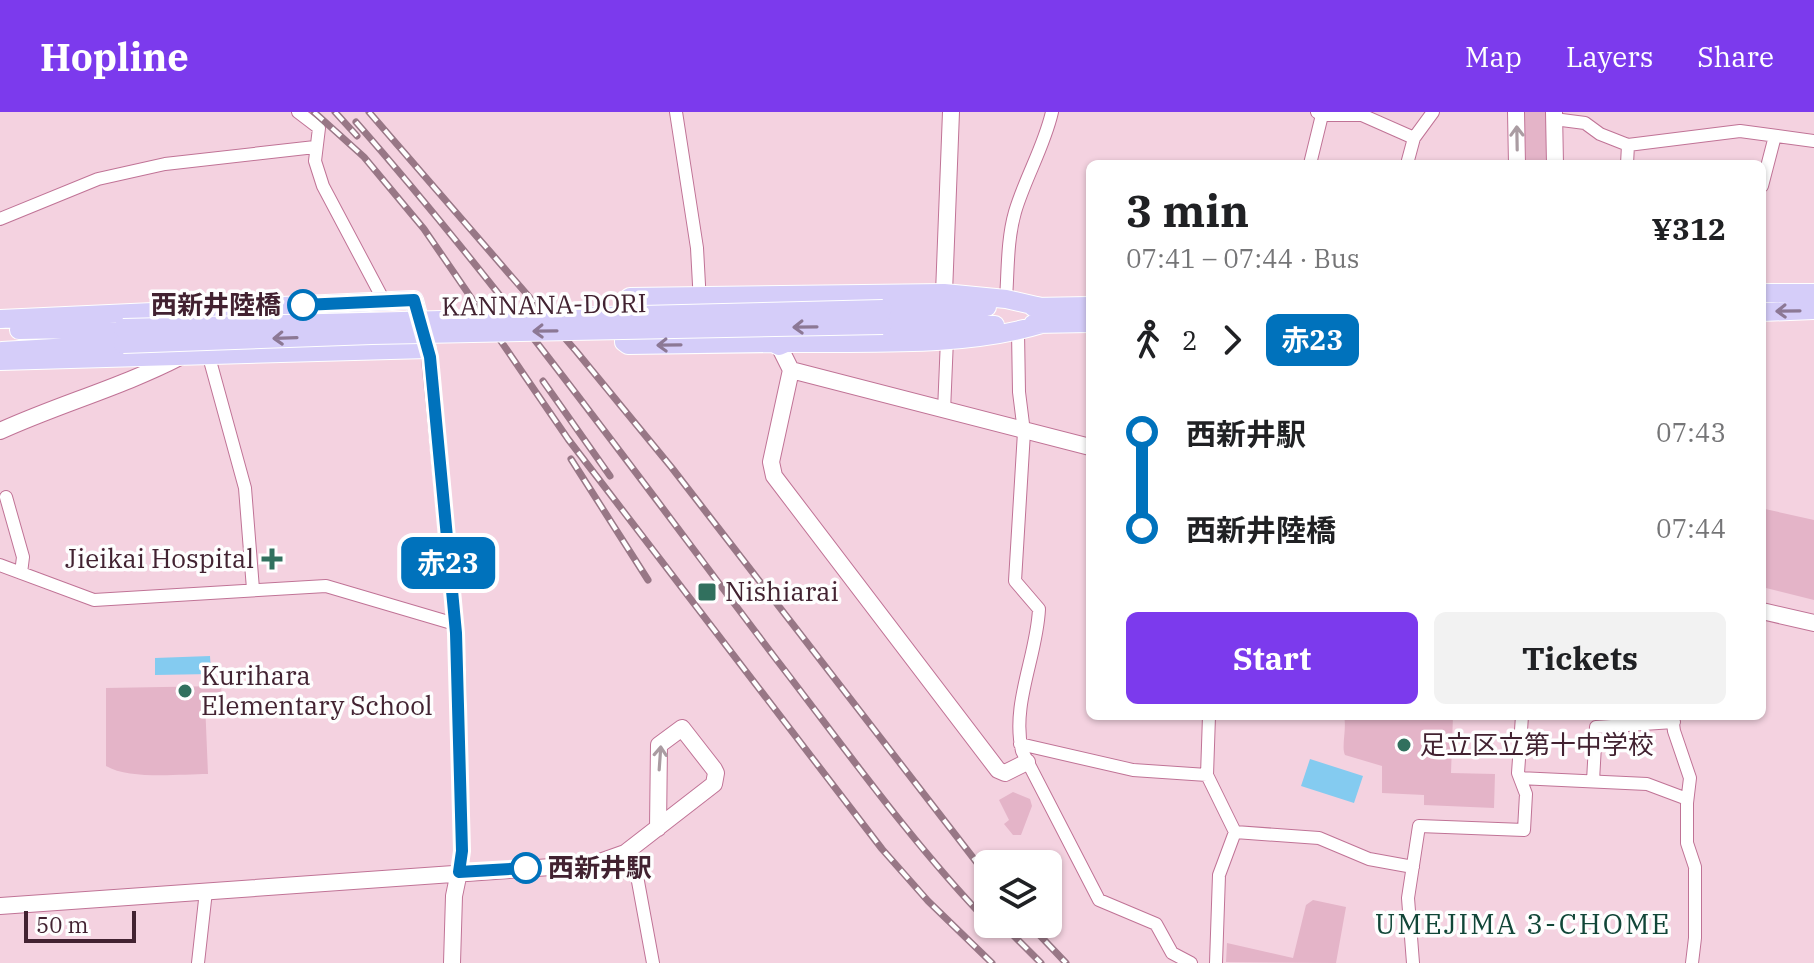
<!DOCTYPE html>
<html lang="en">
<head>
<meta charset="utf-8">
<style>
	:root { --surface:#fff; --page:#f2f2f2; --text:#202124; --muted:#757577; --accent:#7c3aed }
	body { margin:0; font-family:"IBM Plex Serif","Noto Sans JP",serif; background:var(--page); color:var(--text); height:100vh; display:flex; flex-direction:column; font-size:30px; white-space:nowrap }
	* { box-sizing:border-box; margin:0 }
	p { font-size:26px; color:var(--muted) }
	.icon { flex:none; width:44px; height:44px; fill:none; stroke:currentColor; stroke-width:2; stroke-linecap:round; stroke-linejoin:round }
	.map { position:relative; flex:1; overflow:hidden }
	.panel { position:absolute; left:1086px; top:48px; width:680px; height:560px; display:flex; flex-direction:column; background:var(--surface); border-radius:12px; box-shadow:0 2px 6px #0004 }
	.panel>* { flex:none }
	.badge { padding:0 16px; border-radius:12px; font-size:28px; line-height:52px }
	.controls { position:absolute; left:974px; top:738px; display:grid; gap:16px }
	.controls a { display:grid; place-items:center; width:88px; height:88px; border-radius:12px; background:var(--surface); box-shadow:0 2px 6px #0004; font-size:40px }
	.scale { position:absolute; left:24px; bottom:20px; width:112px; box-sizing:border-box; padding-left:8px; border:4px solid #422231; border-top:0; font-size:22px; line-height:28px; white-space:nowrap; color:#422231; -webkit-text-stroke:6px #fefefe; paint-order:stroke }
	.map>.badge { position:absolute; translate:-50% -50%; box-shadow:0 0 0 4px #fff }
	.legs { display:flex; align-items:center; gap:12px; height:88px; padding:0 40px; font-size:26px }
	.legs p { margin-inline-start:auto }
	.summary { display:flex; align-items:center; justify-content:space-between; height:136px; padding:0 40px }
	h1 { font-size:44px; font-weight:700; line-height:60px }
	.action { display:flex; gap:16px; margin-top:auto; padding:16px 40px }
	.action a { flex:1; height:92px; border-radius:12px; background:var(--accent); color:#fff; font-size:32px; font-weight:700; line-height:92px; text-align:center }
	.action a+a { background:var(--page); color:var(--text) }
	ul { padding:0 40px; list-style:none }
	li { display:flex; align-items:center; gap:28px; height:96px; font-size:30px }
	li i { display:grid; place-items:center; width:12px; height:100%; margin:0 10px; background:currentColor }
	li i::after { content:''; width:20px; height:20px; margin:-10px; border:6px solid; border-radius:50%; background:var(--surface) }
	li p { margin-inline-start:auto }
	li:first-child i { background:linear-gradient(#0000 50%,currentColor 0) }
	li:last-child i { background:linear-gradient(currentColor 50%,#0000 0) }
	header { display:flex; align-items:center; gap:48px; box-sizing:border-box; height:112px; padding:0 40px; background:var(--accent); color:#fff }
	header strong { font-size:38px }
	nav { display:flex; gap:44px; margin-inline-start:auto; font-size:28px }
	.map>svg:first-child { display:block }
	.green { fill:#e4b4c8 }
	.water { fill:#84cbf0 }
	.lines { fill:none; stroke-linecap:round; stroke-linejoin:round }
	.street-casing { stroke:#c07396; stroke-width:14 }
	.secondary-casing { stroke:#c07396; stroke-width:18 }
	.primary-casing { stroke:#fff; stroke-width:20 }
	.street { stroke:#fff; stroke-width:12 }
	.secondary { stroke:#fff; stroke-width:16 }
	.primary { stroke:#d5cdf9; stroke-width:18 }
	.rail-casing { stroke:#987786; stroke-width:7 }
	.rail { stroke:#fefefe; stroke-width:4; stroke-dasharray:12; stroke-linecap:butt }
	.primary-bridge-casing { stroke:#fff; stroke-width:20; stroke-linecap:butt }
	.primary-bridge { stroke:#d5cdf9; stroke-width:18 }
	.oneway { stroke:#aa9ca2 }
	.oneway2 { stroke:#8c7895 }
	.line-1-casing { stroke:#fff; stroke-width:18 }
	.line-1 { stroke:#0072bc; stroke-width:12 }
	.stop-1-dot { fill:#fff; stroke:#0072bc; stroke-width:4 }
	.poi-dot { fill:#31705e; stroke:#fefefe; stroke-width:3 }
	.labels { text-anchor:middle; stroke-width:7; stroke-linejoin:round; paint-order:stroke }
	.stop-label { font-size:26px; font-weight:bold; fill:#422231; stroke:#fefefe; text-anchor:end }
	.street-label { font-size:26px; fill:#422231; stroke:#fefefe }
	.poi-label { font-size:26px; fill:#422231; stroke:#fefefe; text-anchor:start }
	.neighbourhood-label { font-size:28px; letter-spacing:2px; fill:#114638; stroke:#fefefe }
</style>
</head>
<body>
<header>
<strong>Hopline</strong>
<nav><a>Map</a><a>Layers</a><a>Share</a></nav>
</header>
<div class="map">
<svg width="1814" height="851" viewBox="0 0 1814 851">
	<rect width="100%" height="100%" fill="#f4d2e0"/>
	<!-- green -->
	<path class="green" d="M1524,0H1548V52H1526Z
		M1765,397L1814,408V488L1762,475V402Z
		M221,574L222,586L207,587L205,590L208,662C180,662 130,668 106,654V576Z
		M1344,604H1453L1451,661L1495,662L1494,696L1424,693V683L1382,681V654L1345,643C1341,635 1347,617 1344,604Z
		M1013,680L1030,687L1032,694L1021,723H1013L1004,712L1009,708L999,688Z
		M1313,788L1346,795L1336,851L1226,850L1227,831L1293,846L1306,793Z"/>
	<!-- water -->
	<path class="water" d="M210,544L211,562L155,563V546Z
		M1310,647L1363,664L1354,691L1301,674Z"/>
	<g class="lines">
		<defs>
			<path id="street" d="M298,0L319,16L315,49L323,74L384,189
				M676,0L697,136L700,191
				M1317,0L1322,3H1362L1414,26
				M1554,7L1585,11L1600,22L1628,33L1740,19L1814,29
				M1310,52L1322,3
				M1407,52L1414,26L1433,0
				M1627,52L1628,33
				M1762,74L1775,24
				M0,107L98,67L165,52L315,35
				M1006,187C1008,159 1007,128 1015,100C1025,66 1044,35 1052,0
				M1018,220L1019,280L1024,320L1015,469L1039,497C1037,544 1011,592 1022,639L1099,788L1156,812L1172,841L1191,851
				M427,237L459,558L462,739L459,760
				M209,245L245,376L253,477
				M944,299L947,227
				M6,385L23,445L21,461
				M0,453L94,488L326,474L455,512
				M1672,604L1674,619L1690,666L1687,691V731L1695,755V826L1692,851
				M1020,632L1133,658L1207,663L1235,720L1219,763L1216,851
				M1207,663L1209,604
				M1520,666L1647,672L1687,687
				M1593,669L1596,615L1674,610
				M1235,720L1319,726L1369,747L1413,755
				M625,741L637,764L653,851
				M198,851L206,779
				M1413,851L1408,786L1419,714L1524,718L1526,682L1518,661L1522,604"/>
			<path id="secondary" d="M1516,0L1517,52
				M1554,0L1555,52
				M944,181L951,0
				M779,234L791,258L771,350L774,364L998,658L1005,661L1027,650
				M791,258L1090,335
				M0,319C59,292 122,275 180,245
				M1762,499L1814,511
				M0,794L594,752L625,741L714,672L716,661L714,657L682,616L659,633L658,716
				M452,851L454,784L459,760"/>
			<path id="primary" d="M1762,181H1814
				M1033,195L1090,194
				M1041,195L1006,187L944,181L630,185L623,190L624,230L628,233L773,231L779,234L786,231C867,230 965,236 1042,212
				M883,197L987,195
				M1762,200L1814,198
				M0,207L414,188L427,237L0,249
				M1033,212L1090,211
				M883,213H995
				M19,218L123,216
				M2,239L123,232"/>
		</defs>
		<!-- street casing -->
		<use href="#street" class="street-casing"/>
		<!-- secondary casing -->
		<use href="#secondary" class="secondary-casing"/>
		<!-- primary casing -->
		<use href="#primary" class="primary-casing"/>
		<!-- street -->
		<use href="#street" class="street"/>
		<!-- secondary -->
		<use href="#secondary" class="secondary"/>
		<!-- primary -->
		<use href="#primary" class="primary"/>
		<defs>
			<path id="rail" d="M314,0L364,45L424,117L568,327L882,737L928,789L992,851
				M335,0L357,24
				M369,0L576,239L672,356L988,765
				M356,10C506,181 639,366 776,547C844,635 911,730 988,810
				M543,269L610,364
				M571,347L648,468
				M1002,812L1041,851
				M1029,812L1066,851"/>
		</defs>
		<!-- rail casing -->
		<use href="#rail" class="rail-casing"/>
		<!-- rail -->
		<use href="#rail" class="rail"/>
		<defs>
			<path id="primary-bridge" d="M123,216L883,197
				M123,232L372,223L883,213"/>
		</defs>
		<!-- primary-bridge casing -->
		<use href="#primary-bridge" class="primary-bridge-casing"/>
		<!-- primary-bridge -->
		<use href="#primary-bridge" class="primary-bridge"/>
	</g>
	<!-- one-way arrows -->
	<defs><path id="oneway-shaft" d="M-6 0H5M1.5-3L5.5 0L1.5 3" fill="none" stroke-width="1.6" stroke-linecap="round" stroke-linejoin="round" transform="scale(2)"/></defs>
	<g class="oneway">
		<use href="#oneway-shaft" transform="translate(1517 26) rotate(-91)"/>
		<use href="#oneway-shaft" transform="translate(660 646) rotate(-86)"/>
	</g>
	<g class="oneway2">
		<use href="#oneway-shaft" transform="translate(1788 199) rotate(179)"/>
		<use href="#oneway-shaft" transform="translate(805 215) rotate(179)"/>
		<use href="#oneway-shaft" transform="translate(545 219) rotate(179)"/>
		<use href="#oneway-shaft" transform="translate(285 226) rotate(178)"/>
		<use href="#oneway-shaft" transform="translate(669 233) rotate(179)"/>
	</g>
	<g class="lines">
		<defs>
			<path id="line-1" d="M303,193L414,188L430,245L456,521L462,739L459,760L526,756"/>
		</defs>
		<!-- line-1 casing -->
		<use href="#line-1" class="line-1-casing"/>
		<!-- line-1 -->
		<use href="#line-1" class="line-1"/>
	</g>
	<!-- markers -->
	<g class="stop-1-dot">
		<circle cx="303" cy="193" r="14"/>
		<circle cx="526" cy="756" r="14"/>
	</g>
	<g class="poi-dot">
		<path d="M268 435h8v8h8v8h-8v8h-8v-8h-8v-8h8z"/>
		<rect x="697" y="470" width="20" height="20" rx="4"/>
		<circle cx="185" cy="579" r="8"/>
		<circle cx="1404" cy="633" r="8"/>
	</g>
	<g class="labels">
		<!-- stop labels -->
		<g class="stop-label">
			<text x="281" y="202">西新井陸橋</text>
			<text x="548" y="765" text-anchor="start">西新井駅</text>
		</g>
		<!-- street labels -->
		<g class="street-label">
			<text transform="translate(544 193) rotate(-1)" y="9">KANNANA-DORI</text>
		</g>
		<!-- poi labels -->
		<g class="poi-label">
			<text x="254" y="456" text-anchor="end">Jieikai Hospital</text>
			<text x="725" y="489">Nishiarai</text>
			<text x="201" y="573">Kurihara<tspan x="201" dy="30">Elementary School</tspan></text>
			<text x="1420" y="642">足立区立第十中学校</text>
		</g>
		<!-- neighbourhood labels -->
		<g class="neighbourhood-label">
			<text x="1523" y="822">UMEJIMA 3-CHOME</text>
		</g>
	</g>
</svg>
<div class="controls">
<a><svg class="icon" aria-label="layers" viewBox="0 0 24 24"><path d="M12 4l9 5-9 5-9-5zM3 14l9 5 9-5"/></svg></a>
</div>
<div class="scale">50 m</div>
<b class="badge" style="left:448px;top:451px;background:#0072bc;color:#fff">赤23</b>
<section class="panel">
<div class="summary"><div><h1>3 min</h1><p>07:41 – 07:44 · Bus</p></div><b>¥312</b></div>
<div class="legs"><svg class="icon" aria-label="walk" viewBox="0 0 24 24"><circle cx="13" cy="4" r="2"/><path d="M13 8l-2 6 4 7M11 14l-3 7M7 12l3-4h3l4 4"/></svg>2<svg class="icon" aria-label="forward" viewBox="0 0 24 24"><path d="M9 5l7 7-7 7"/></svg><b class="badge" style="background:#0072bc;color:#fff">赤23</b></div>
<ul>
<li><i style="color:#0072bc"></i><b>西新井駅</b><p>07:43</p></li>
<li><i style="color:#0072bc"></i><b>西新井陸橋</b><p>07:44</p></li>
</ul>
<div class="action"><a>Start</a><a>Tickets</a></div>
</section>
</div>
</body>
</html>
